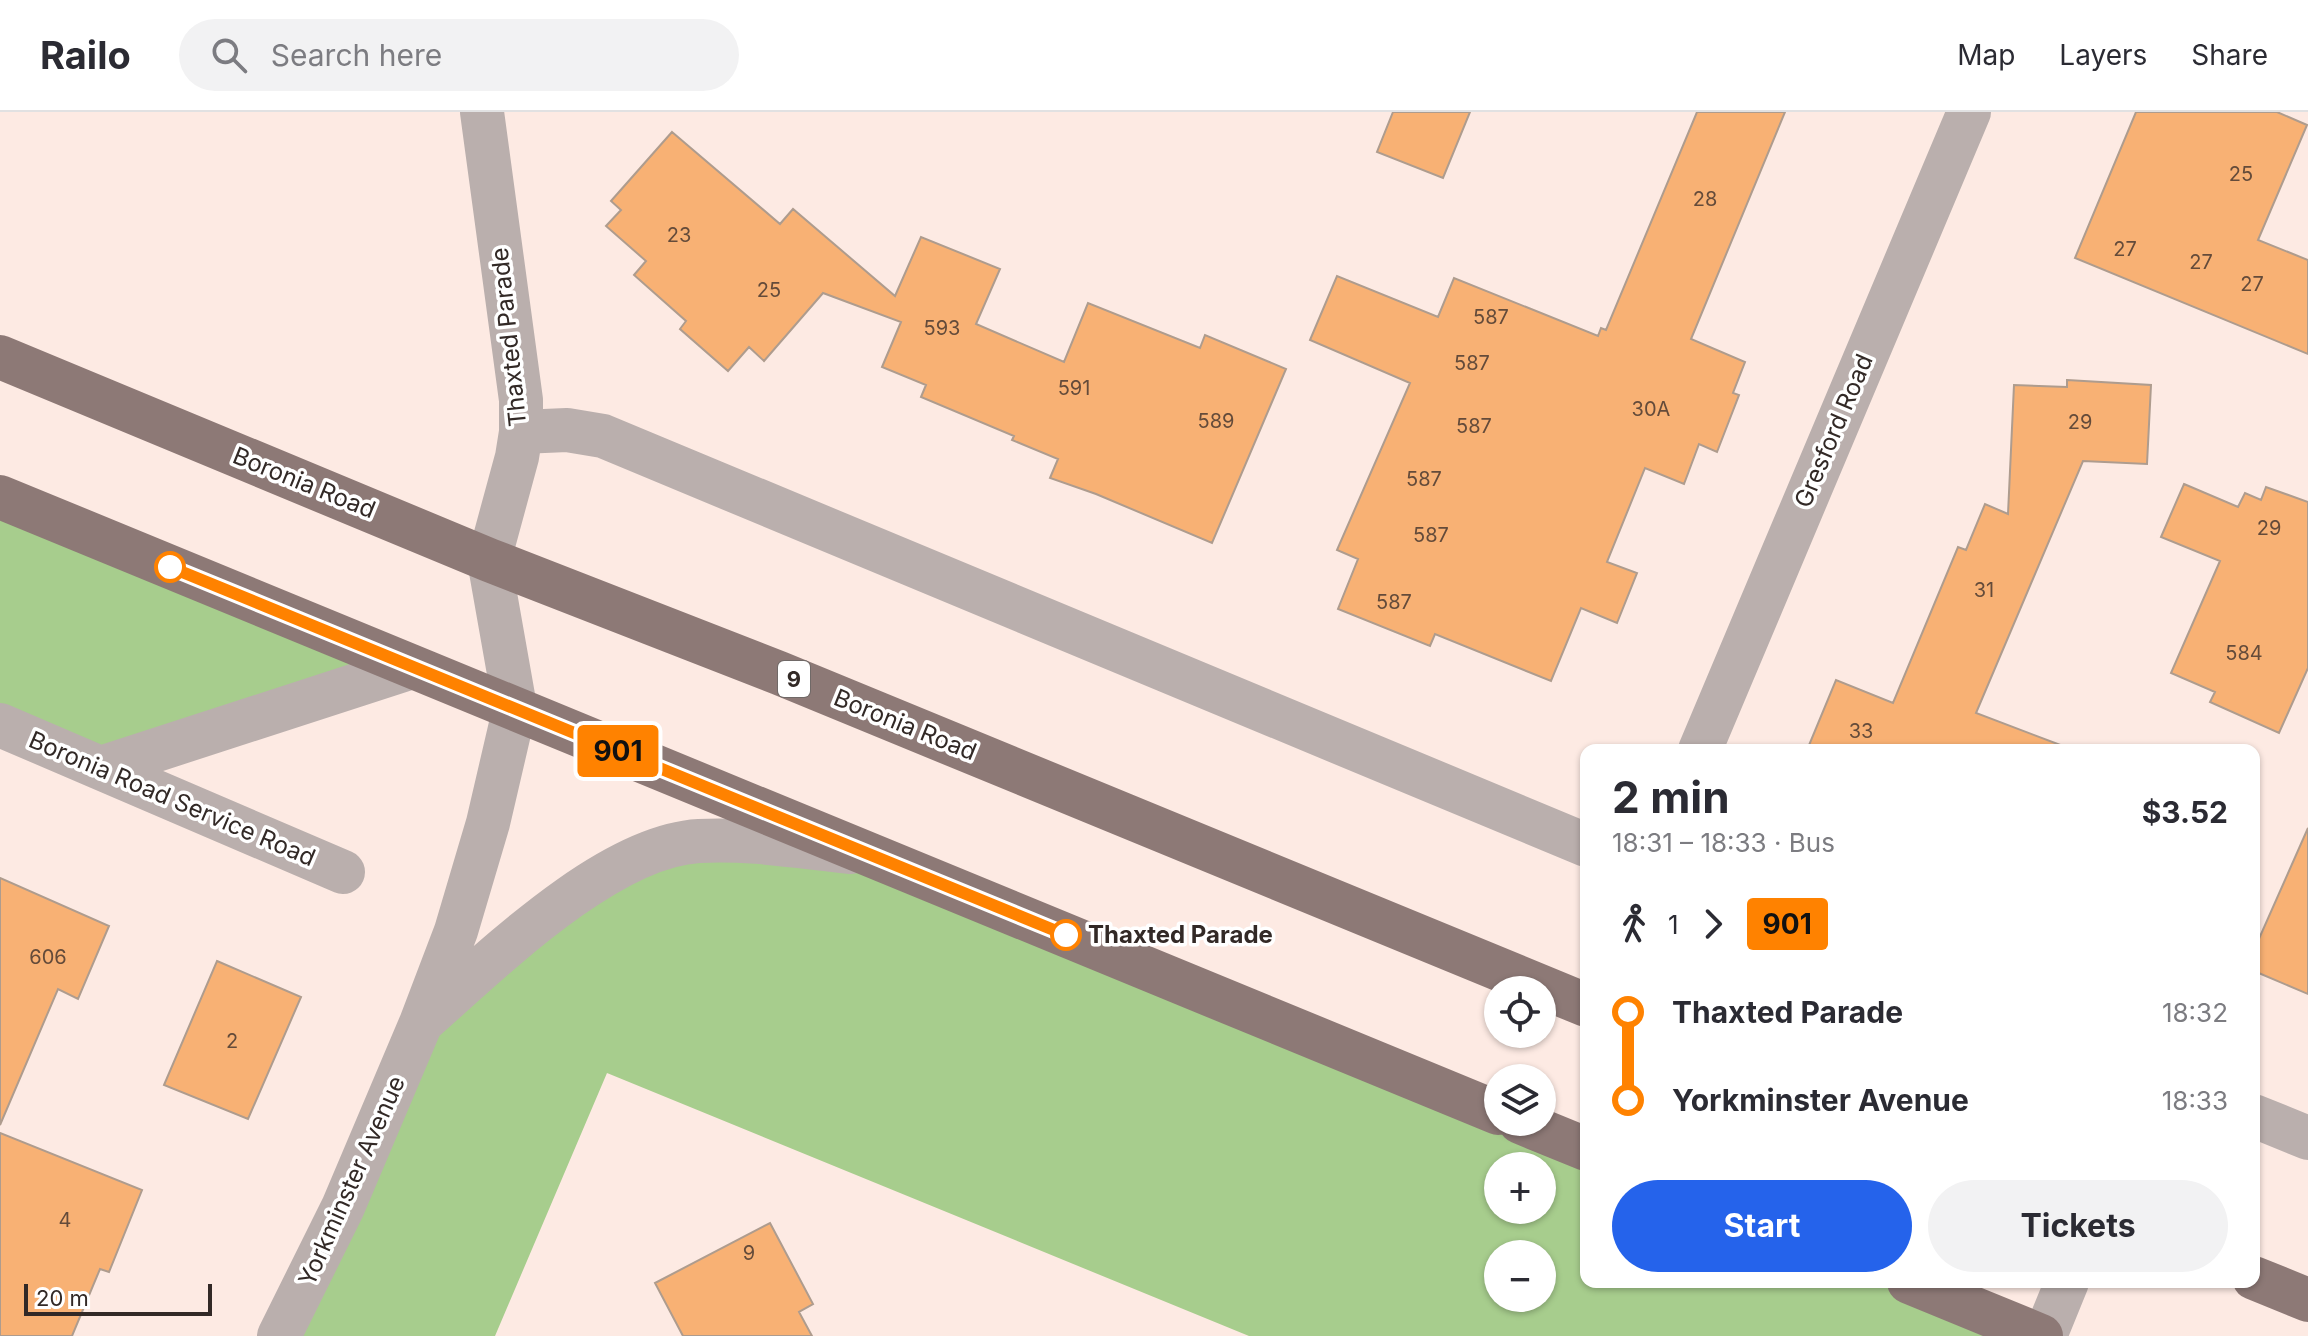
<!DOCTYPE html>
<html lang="en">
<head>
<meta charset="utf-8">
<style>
	:root { --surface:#fff; --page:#f2f2f3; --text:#2b2b33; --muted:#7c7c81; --line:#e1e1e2; --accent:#2563eb }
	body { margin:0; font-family:Inter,sans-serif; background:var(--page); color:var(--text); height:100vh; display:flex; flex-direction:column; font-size:30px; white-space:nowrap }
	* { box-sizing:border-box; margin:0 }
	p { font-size:26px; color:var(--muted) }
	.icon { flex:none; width:44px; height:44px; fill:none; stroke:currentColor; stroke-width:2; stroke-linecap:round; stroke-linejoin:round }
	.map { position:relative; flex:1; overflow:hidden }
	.details { position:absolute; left:1580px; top:632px; width:680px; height:544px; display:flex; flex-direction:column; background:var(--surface); border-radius:16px; box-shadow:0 2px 6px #0004 }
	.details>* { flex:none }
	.badge { padding:0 16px; border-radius:6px; font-size:28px; line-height:52px }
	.buttons { position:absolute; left:1484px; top:864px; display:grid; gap:16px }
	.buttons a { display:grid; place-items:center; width:72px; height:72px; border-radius:50%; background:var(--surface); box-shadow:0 2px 6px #0004; font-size:40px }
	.scale { position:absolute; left:24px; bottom:20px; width:188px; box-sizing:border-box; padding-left:8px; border:4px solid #322926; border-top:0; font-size:22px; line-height:28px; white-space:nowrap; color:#322926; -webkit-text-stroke:6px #fff; paint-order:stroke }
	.map>.badge { position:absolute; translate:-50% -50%; box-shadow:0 0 0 4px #fff }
	.legs { display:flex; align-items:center; gap:12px; height:88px; padding:0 32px; font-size:26px }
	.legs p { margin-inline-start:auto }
	.headline { display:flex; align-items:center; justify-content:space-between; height:136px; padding:0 32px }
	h1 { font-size:44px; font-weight:700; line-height:60px }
	.primary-button { display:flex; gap:16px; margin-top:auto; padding:16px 32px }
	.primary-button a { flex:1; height:92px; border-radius:48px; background:var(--accent); color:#fff; font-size:32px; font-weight:700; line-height:92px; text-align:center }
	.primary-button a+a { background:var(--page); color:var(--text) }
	ul { padding:0 32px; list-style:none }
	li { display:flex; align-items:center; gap:28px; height:88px; font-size:30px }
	li i { display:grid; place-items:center; width:12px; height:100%; margin:0 10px; background:currentColor }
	li i::after { content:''; width:20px; height:20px; margin:-10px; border:6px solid; border-radius:50%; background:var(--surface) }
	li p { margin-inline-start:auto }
	li:first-child i { background:linear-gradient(#0000 50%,currentColor 0) }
	li:last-child i { background:linear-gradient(currentColor 50%,#0000 0) }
	header { display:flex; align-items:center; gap:48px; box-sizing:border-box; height:112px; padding:0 40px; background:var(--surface); border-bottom:2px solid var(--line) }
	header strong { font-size:38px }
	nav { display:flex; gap:44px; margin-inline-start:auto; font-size:28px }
	.search { width:560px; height:72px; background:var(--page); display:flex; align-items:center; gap:20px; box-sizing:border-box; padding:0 28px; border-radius:44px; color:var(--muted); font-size:30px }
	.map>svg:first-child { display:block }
	.green { fill:#a7cd8d; fill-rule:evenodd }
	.building { fill:#f8b174; stroke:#ae9c8e; stroke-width:2 }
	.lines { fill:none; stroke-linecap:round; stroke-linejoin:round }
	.minor { stroke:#baafad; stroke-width:44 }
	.major { stroke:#8d7976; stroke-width:44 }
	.line-1-casing { stroke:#fff; stroke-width:18 }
	.line-1 { stroke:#ff8200; stroke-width:12 }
	.stop-1-dot { fill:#fff; stroke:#ff8200; stroke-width:4 }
	.labels { text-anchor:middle; stroke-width:7; stroke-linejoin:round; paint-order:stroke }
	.number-label { font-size:20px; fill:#644b3a }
	.shield { fill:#fff; stroke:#706967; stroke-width:2 }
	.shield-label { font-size:22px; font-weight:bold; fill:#322926 }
	.street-label { font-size:24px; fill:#322926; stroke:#fff }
	.stop-label { font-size:24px; font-weight:bold; fill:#322926; stroke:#fff; text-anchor:start }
</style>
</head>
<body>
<header>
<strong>Railo</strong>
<div class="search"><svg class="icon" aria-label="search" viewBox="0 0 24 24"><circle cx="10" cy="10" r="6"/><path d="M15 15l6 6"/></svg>Search here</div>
<nav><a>Map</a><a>Layers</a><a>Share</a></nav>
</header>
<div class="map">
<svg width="2308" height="1224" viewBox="0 0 2308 1224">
	<rect width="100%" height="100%" fill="#fdeae3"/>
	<!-- green -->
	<path class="green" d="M0,385L412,555L101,656L0,613Z
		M869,742L1586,1037V1170H1909L2041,1224H1249L607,961L495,1224H279L421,911L643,743ZM1498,1054H1542V1098H1498ZM1498,1142H1542V1186H1498Z"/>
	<!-- building -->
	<path class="building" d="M1393,0H1470L1443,66L1377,40Z
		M1697,0H1785L1691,227L1745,250L1733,281L1739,283L1717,340L1699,332L1684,372L1645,356L1607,450L1637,461L1617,511L1581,496L1551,569L1435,522L1430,534L1338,497L1358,447L1337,438L1410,271L1310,228L1337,164L1438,205L1454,166L1598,224L1601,216L1606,218Z
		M2136,0H2277L2307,13L2258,128L2308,148V242L2075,146Z
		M672,20L780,112L793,97L895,184L921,125L1000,157L976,212L1064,250L1088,191L1200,236L1205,223L1286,257L1212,431L1096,382L1050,366L1058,347L1012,328L1014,324L921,285L926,273L882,255L901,210L823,181L764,249L749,235L728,259L680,217L686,209L634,163L646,149L606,114L621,98L611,89Z
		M2067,268L2151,273L2147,352L2083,349L1976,601L2063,634V638H1807L1836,568L1893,591L1958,435L1966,438L1985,392L2008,402L2014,273L2067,275Z
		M2184,372L2238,395L2245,381L2261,388L2266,375L2308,390V556L2279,621L2210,590L2215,580L2171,561L2220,449L2161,425Z
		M2308,716V882L2254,859V838Z
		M0,766L109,814L78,887L58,877L0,1013Z
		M217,849L301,885L248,1007L164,973Z
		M0,1021L142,1078L109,1160L100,1157L72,1224H0Z
		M770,1111L813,1192L799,1200L812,1224H683L655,1171Z"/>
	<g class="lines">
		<!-- minor -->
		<path class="minor" d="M521,320L567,318L603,324L1586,733
			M0,613L343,760
			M1700,638L1969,0
			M101,656L412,555
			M423,909C490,850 607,734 699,729C749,726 801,735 851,740
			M2254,1004L2308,1026
			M279,1224L343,1095L421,911L456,819L488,711L515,595L489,448L517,345L521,320V288L482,0
			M2045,1224L2067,1170"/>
		<!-- major -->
		<path class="major" d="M0,245L489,448L779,561L1586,893
			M0,385L1498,1001
			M1520,1010L1586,1037
			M2254,1166L2308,1188
			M1909,1170L2041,1224"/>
	</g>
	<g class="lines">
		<defs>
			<path id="line-1" d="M170,455L1066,823"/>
		</defs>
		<!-- line-1 casing -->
		<use href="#line-1" class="line-1-casing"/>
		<!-- line-1 -->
		<use href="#line-1" class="line-1"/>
	</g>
	<!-- markers -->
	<g class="stop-1-dot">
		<circle cx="170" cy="455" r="14"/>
		<circle cx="1066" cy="823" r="14"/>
	</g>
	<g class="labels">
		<!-- number labels -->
		<g class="number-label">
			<text x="2241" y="69">25</text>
			<text x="1705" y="94">28</text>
			<text x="679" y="130">23</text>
			<text x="2125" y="144">27</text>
			<text x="2201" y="157">27</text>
			<text x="2252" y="179">27</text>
			<text x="769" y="185">25</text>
			<text x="1491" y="212">587</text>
			<text x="942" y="223">593</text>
			<text x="1472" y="258">587</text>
			<text x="1074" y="283">591</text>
			<text x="1651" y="304">30A</text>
			<text x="1216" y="316">589</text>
			<text x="2080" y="317">29</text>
			<text x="1474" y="321">587</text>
			<text x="1424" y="374">587</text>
			<text x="2269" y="423">29</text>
			<text x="1431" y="430">587</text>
			<text x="1984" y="485">31</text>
			<text x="1394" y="497">587</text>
			<text x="2244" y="548">584</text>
			<text x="1861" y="626">33</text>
			<text x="48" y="852">606</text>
			<text x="232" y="936">2</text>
			<text x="65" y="1115">4</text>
			<text x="749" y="1148">9</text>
		</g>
		<!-- shield labels -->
		<rect class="shield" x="778" y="549" width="32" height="36" rx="6"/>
		<g class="shield-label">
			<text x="794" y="575">9</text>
		</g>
		<!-- street labels -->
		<g class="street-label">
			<text transform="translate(509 225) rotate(-96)" y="8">Thaxted Parade</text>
			<text transform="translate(1834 319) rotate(-67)" y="8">Gresford Road</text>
			<text transform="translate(304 371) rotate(22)" y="8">Boronia Road</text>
			<text transform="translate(905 613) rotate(22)" y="8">Boronia Road</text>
			<text transform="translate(172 687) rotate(23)" y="8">Boronia Road Service Road</text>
			<text transform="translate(352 1069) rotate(-66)" y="8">Yorkminster Avenue</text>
		</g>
		<!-- stop labels -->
		<g class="stop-label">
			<text x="1088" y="831">Thaxted Parade</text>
		</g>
	</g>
</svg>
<div class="buttons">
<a><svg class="icon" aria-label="locate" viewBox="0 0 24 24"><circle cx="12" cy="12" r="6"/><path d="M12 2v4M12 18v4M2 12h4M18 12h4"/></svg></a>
<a><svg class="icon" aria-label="layers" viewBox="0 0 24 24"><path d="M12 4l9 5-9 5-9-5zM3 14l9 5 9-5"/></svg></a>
<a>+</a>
<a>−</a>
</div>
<div class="scale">20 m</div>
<b class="badge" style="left:618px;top:639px;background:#ff8200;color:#111">901</b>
<section class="details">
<div class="headline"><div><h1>2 min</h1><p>18:31 – 18:33 · Bus</p></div><b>$3.52</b></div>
<div class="legs"><svg class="icon" aria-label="walk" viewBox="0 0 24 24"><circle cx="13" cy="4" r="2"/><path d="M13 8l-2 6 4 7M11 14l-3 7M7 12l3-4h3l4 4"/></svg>1<svg class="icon" aria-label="forward" viewBox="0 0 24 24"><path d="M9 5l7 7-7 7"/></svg><b class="badge" style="background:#ff8200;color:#111">901</b></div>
<ul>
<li><i style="color:#ff8200"></i><b>Thaxted Parade</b><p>18:32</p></li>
<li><i style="color:#ff8200"></i><b>Yorkminster Avenue</b><p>18:33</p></li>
</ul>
<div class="primary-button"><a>Start</a><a>Tickets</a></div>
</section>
</div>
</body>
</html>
